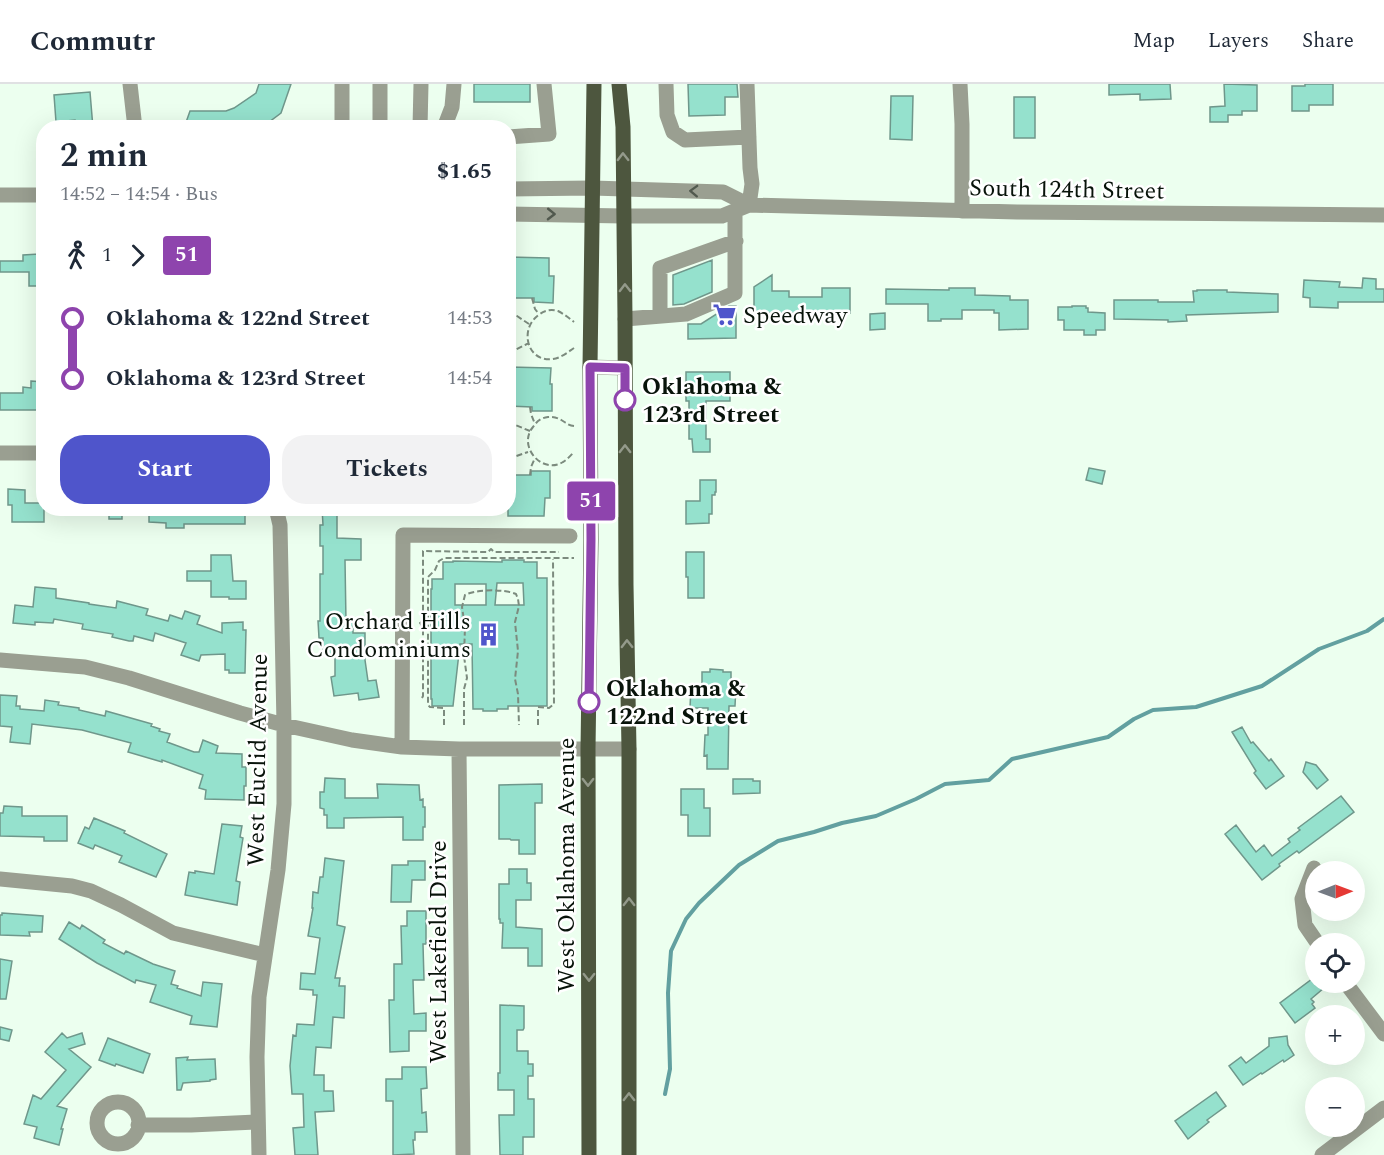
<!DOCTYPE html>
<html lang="en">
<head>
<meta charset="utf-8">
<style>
	:root { --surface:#fff; --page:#f2f2f3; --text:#1f2937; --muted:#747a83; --line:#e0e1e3; --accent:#4f55cb }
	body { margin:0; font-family:Spectral,serif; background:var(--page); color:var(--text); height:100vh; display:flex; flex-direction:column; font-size:22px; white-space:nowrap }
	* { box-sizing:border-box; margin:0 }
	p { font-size:20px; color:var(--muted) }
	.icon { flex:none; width:33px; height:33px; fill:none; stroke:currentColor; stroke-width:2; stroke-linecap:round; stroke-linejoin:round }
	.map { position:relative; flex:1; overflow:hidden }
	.drawer { position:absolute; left:36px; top:36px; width:480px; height:396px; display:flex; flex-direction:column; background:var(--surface); border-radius:24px; box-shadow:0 6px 24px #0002 }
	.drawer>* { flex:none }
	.badge { padding:0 12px; border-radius:4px; font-size:21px; line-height:39px }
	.needle { width:39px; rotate:89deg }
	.controls { position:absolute; left:1305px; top:777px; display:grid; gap:12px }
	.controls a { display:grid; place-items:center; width:60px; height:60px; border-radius:50%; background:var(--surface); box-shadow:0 6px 24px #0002; font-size:30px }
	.map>.badge { position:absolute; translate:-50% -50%; box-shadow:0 0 0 3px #fff }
	.legs { display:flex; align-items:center; gap:9px; height:66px; padding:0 24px; font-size:20px }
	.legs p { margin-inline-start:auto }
	.head { display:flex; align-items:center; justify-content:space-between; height:102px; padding:0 24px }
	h1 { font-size:33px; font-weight:700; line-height:45px }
	.action { display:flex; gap:12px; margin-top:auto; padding:12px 24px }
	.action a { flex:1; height:69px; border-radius:24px; background:var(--accent); color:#fff; font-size:24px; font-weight:700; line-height:69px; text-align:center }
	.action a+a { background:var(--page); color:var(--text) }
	ul { padding:0 24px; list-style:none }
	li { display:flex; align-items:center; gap:21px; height:60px; font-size:22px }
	li i { display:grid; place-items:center; width:9px; height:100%; margin:0 8px; background:currentColor }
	li i::after { content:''; width:15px; height:15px; margin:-8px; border:4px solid; border-radius:50%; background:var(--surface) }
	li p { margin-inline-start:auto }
	li:first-child i { background:linear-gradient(#0000 50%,currentColor 0) }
	li:last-child i { background:linear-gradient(currentColor 50%,#0000 0) }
	header { display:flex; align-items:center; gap:36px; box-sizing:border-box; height:84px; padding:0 30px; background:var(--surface); border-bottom:2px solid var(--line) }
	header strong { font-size:28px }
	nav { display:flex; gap:33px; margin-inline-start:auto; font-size:21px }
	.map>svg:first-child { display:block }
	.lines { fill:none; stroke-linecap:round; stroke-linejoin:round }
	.stream { stroke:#62a0a0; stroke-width:4 }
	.building { fill:#95e1cd; stroke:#6f978b; stroke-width:1.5; fill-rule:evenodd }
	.path { stroke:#7c8b7e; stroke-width:2; stroke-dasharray:6 3; stroke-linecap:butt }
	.minor { stroke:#9a9f91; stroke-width:15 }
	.major { stroke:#4d563e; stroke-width:15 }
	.oneway { stroke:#949a8b }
	.oneway2 { stroke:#51594e }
	.line-1-casing { stroke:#fff; stroke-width:14 }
	.line-1 { stroke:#8e44ad; stroke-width:9 }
	.stop-1-dot { fill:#fff; stroke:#8e44ad; stroke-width:3 }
	.labels { text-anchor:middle; stroke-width:5; stroke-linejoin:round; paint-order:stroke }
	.street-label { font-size:24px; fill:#08130a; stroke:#fff }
	.poi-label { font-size:24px; fill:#08130a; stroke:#fff; text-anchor:start }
	.stop-label { font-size:24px; font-weight:bold; fill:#08130a; stroke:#fff; text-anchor:start }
</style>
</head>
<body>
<header>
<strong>Commutr</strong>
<nav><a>Map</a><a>Layers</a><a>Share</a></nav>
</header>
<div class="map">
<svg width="1384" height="1071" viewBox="0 0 1384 1071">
	<rect width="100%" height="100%" fill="#ecffef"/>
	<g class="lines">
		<!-- stream -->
		<path class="stream" d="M665,1010L670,985L668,909L671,867L686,835L699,819L739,781L778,757L814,748L842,739L876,732L916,715L945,700L989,696L1012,675L1108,653L1134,635L1153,626L1196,623L1262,602L1319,565L1367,547L1384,535"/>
	</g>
	<!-- building -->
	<path class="building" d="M259,0H291L281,29L261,44H184L190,27H226L234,24L256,9Z
		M474,0H530V18H474Z
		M688,0H737L738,13H725V31L689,32Z
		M1109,0H1170L1171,15L1140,16V10L1109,11Z
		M1224,0L1257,1V27H1242V31H1228V38H1210V23L1225,22Z
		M1305,0H1333V21H1309V27H1292V2H1305Z
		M90,8L93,44H76L75,36L56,38L54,11Z
		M891,12H913L912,56L890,55Z
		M1014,13H1035V54H1014Z
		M39,170V180H44V202H29V188H0V177H23V171Z
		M508,173L549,174V192H554L553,219L534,218V214H508Z
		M712,176V208L684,220L673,221V191Z
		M772,191V207H789V213H822V204H850V229H770V231H754V203Z
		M1363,194L1376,195V205H1384V218H1338V224L1310,223V214L1303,213L1304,196L1340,198L1339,203L1362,204Z
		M949,204H975V211L1010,212V216H1028V245L999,246V229H994V226H962V235H941V237H928V220H886V205L949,206Z
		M1197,206H1227V208L1278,210V228L1186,231L1187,237L1168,238V236L1114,235V216H1158V218H1194L1193,207H1197Z
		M729,222H736V254L688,255V240H701Z
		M1072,222H1086V224H1088V228L1105,229V246H1096V251H1084V246H1064V236H1058V223H1072Z
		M885,229V245L870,246V230Z
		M508,283L551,284L550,300H552V327H532V323L508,322Z
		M686,288H730V317H706V355H710V368H693L692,355H689V317H686Z
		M31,297L44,298V326H0V309H23V303L31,304Z
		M1089,384L1105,387L1102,400L1086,396Z
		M531,387H550V414H545L544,432H508V391H531Z
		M700,396H716V408H715V411H712V430H709V439L686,440V417H700Z
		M8,405L25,406V419H44V438H12V421H8Z
		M109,424H122V435H109Z
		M149,424H245V440H184V444H166V439L149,438Z
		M322,424H337V454L361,455V476H345L346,538H353V549H365V576L368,597L376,596L379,613L359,616L358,609L334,612L331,593L335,592V572L323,571V554H319L318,537H320V490H323V462H320V441H323Z
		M686,468H704V514H688V493H686Z
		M211,471H231L233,497H246V515H229V513H211V497H187V487H211Z
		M502,476H524V478H537V494H547V622H508V625H497V627H483V625H473L472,560H460L453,622H432V615H431V505H432V495H443V478H453V477L502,478ZM497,499H523L524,521H495ZM455,500H486V521H455Z
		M35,503L56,505V514L89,519V520L116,524L117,517L148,525L146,531L168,537L170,531L182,535L185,527L200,532L197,540L222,549V539L243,538V546H246L245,589H229V586H225V570L201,571L199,577L181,571L186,559L155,549L153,557L134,552L133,557H129L112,553L113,550L82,545L83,540L54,535L53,539L35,538V541L13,539L15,521L33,523Z
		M710,585L723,586V588H731V602H736L735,622H729L728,685H707V671L704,672L705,651H708V624H690L691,602H702V588H710Z
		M0,611L17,612L16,622H20V625L44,627L45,616L59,618L58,621L79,624V626L105,632L106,627L152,640L151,642L160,645L159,647L170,650L167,658L194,668H199L203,656L218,662L216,669L242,670V683H246V702H244V716L205,715L206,706L199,704L203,691L162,676V678L128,668L131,659L82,646L32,640L30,660L10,658L12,643L0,642Z
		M1242,643L1251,659L1253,658L1269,677L1271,675L1284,692L1266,705L1254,689L1256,687L1232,648Z
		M1306,678L1316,681L1328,696L1317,705L1303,688Z
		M325,694L345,695V714H378L377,700L419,701L420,716L423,715V723H425V743H423V756H403V733L344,734V744H327V731H324V725L320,724V708H324Z
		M733,695H753V697H760V709L733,710Z
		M542,700V719H535V770H519V756H511L510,755H499V701Z
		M681,705H704V724H710V752H688V731H681Z
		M1341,712L1354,728L1299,769L1297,767L1279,780L1280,782L1262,796L1225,750L1236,741L1256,768L1264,761L1272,772L1290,758L1288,755L1300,746L1298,744Z
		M4,722L22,723V732H67V757H44V753L0,752V729H3Z
		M94,734L125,747L124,749L167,770L156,793L119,778L122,772L95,761L93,765L78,759L85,743L89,745Z
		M222,740L242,742L240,753L243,754L236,797L240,798L237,821L185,811L189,788L195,789V787L214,790Z
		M325,774L344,777L337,841L345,843L335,894H340L339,902H345L344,934L333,933L331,964L316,963L314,991H324V1007H333L334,1027L315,1028L318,1071H295L293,1044L304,1043L303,1010H292L290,982L293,951L296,952L297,940L314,941L317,911H313V906L300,905L301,889L315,890L320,854L308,852L313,824H312L313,808L318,809L320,793H323Z
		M408,777H425V796H412L411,818H391L392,781H408Z
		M509,785H527V799H531V816H516V843L542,845V882H528V864H502L503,839H500V835H499V800H509Z
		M407,827H426V860H423L424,896H413L414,930L426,929V947H409V967L390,968L389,916H394V880H402L401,842H407Z
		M2,829L43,832L42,848H29L30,852L0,851V831H2Z
		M69,838L80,845L82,841L105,856L103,859L124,870L126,867L153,880L175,887L171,900L178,902L177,904L201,912L203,898L222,900L217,943L190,940L192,932L150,918L156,901L136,896L135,899L97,879L59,855Z
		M0,875L12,877L6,915H0Z
		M1316,892V898H1331L1311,915L1314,918L1312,920L1315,924L1295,939L1280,919Z
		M500,921L524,922V944L523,946H517V967H528V980H533V992H528V1015H534V1053H523V1071H500L499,1031H514V1006H498V989H500Z
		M0,943L12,946L9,957L0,955Z
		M62,949L67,954L82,949L85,960L69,965L91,983L57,1022L67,1025L61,1045H63L59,1061L34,1054L37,1043L24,1040L33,1011L41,1015L66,986L45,968Z
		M1287,952L1288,961L1294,971L1284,978L1283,976L1262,990L1261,989L1243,1001L1229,982L1241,973L1246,979L1269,962V954Z
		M108,954L150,970L143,989L116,980L115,982L99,976Z
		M188,973L187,976L215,975L216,995L210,996V997L183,999L181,1006H177L176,974Z
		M402,983H426L427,1004L421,1005L422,1029L426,1028L427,1048H415V1056H413L414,1070L393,1071V1017H386V995H402Z
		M1216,1008L1226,1022L1207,1036L1209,1038L1188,1055L1175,1037Z"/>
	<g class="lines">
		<!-- path -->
		<path class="path" d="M532,214L535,225L539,230
			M508,229L517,232L529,240
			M574,264C568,268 561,274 553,275C527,279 518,244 540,230C545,226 552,225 558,227C564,230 569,234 574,238
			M508,267L515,266L529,259
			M530,323L531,330L535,340
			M508,338L530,347
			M574,342C564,341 562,332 548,333C541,334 537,337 533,343C517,362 542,391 563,378C567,376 571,371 574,368
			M508,375L528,368
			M530,391L531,383L535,374
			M422,614L423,612V543L420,539L423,537V467L488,468L491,465L494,468H559
			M444,641V624L430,623L428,621V493L435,486L439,477L444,474H574
			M464,641V605L467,594L464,572L465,543L462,523L465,511C476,505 505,505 516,510L518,515L519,522L515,538L518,567L515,595L518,610L519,641
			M538,641V623L549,624L554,620L553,475"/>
		<!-- minor -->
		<path class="minor" d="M130,0L135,44
			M666,0L667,31L673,48L685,56L749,53
			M747,0L750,84L752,100L749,121
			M960,0L962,40V127
			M342,44V0
			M380,44V0
			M420,44L421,0
			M444,44L452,23L454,0
			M508,53L549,50L544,0
			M508,105L592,104L723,108L749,121
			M0,111H44
			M508,130L624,132H722L749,121L1017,128L1384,131
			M660,232V184L736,157
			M625,235L686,230L735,209V127
			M590,283L625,284
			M0,369H44
			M0,576L85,583L129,594L240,629L284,641L352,656L402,663L459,665H629
			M402,663L403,451L570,452
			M459,665L463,1071
			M1314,784L1302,815L1305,841L1318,860
			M0,795L72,802L91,807L121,821L173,849L265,871
			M1345,898L1384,950
			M97 1039a21 21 0 1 1 42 0a21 21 0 1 1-42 0Z
			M138,1041H191L258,1038
			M259,1071L257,973L259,913L278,786L284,720V641L280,441L276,424
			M1322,1071L1384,1024"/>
		<!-- major -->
		<path class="major" d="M619,0L623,43L625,235L626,501L629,665V1071
			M589,1071L588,665L591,455L590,283L594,0"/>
	</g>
	<!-- one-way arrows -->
	<defs><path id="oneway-chevron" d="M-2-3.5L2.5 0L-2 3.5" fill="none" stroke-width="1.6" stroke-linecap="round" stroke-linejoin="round" transform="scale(1.5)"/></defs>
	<g class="oneway">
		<use href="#oneway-chevron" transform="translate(623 73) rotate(-91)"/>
		<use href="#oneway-chevron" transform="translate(625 204) rotate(-91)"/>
		<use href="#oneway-chevron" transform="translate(625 365) rotate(-90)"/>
		<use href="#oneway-chevron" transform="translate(627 560) rotate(-91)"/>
		<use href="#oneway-chevron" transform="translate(588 698) rotate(90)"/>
		<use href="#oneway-chevron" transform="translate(629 818) rotate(-90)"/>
		<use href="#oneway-chevron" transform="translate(589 893) rotate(90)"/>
		<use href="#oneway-chevron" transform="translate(629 1013) rotate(-90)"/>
	</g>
	<g class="oneway2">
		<use href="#oneway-chevron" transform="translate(694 107) rotate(-178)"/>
		<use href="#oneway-chevron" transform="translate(551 130) rotate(1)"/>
	</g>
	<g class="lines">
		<defs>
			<path id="line-1" d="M589,618L591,455L590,283L625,284V316"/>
		</defs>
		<!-- line-1 casing -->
		<use href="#line-1" class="line-1-casing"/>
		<!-- line-1 -->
		<use href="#line-1" class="line-1"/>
	</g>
	<!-- icons -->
	<defs>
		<symbol id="supermarket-bare" viewBox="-9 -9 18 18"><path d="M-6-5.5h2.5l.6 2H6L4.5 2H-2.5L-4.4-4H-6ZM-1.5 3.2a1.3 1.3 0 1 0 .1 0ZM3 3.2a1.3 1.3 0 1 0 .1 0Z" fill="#4f55cb" stroke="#fff" stroke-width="2.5" paint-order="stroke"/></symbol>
		<symbol id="building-bare" viewBox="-9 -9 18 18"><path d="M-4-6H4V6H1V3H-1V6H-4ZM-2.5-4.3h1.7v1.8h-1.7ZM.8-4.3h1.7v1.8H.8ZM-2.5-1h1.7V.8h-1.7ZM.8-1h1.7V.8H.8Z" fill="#4f55cb" stroke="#fff" stroke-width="2.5" paint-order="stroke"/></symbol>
	</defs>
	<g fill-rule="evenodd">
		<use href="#supermarket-bare" x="708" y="214" width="33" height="33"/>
		<use href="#building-bare" x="472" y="534" width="33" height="33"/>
	</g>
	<!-- markers -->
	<g class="stop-1-dot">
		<circle cx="625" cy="316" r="10"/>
		<circle cx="589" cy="618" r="10"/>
	</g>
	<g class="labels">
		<!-- street labels -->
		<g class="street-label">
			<text transform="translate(1067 105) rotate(1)" y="8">South 124th Street</text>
			<text transform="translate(257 676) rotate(-89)" y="8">West Euclid Avenue</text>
			<text transform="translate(566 781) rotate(-90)" y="8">West Oklahoma Avenue</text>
			<text transform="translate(438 868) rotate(-90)" y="8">West Lakefield Drive</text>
		</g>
		<!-- poi labels -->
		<g class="poi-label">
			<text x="743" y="239">Speedway</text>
			<text x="471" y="545" text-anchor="end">Orchard Hills<tspan x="471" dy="28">Condominiums</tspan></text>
		</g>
		<!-- stop labels -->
		<g class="stop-label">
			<text x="642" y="310">Oklahoma &amp;<tspan x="642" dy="28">123rd Street</tspan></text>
			<text x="606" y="612">Oklahoma &amp;<tspan x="606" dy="28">122nd Street</tspan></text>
		</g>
	</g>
</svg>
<div class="controls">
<a><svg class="needle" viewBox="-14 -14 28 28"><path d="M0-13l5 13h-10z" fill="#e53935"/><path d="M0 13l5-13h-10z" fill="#747a83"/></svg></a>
<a><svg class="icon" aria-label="locate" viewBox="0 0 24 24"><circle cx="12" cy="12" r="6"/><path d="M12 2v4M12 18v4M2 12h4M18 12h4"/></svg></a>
<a>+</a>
<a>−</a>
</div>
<b class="badge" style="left:591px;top:417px;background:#8e44ad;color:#fff">51</b>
<section class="drawer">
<div class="head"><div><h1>2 min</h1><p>14:52 – 14:54 · Bus</p></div><b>$1.65</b></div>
<div class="legs"><svg class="icon" aria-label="walk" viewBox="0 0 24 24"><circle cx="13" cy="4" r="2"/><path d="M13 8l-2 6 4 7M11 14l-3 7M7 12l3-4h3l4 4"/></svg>1<svg class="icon" aria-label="forward" viewBox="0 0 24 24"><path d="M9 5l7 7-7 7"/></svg><b class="badge" style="background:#8e44ad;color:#fff">51</b></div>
<ul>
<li><i style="color:#8e44ad"></i><b>Oklahoma &amp; 122nd Street</b><p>14:53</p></li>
<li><i style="color:#8e44ad"></i><b>Oklahoma &amp; 123rd Street</b><p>14:54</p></li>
</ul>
<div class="action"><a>Start</a><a>Tickets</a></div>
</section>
</div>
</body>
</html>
